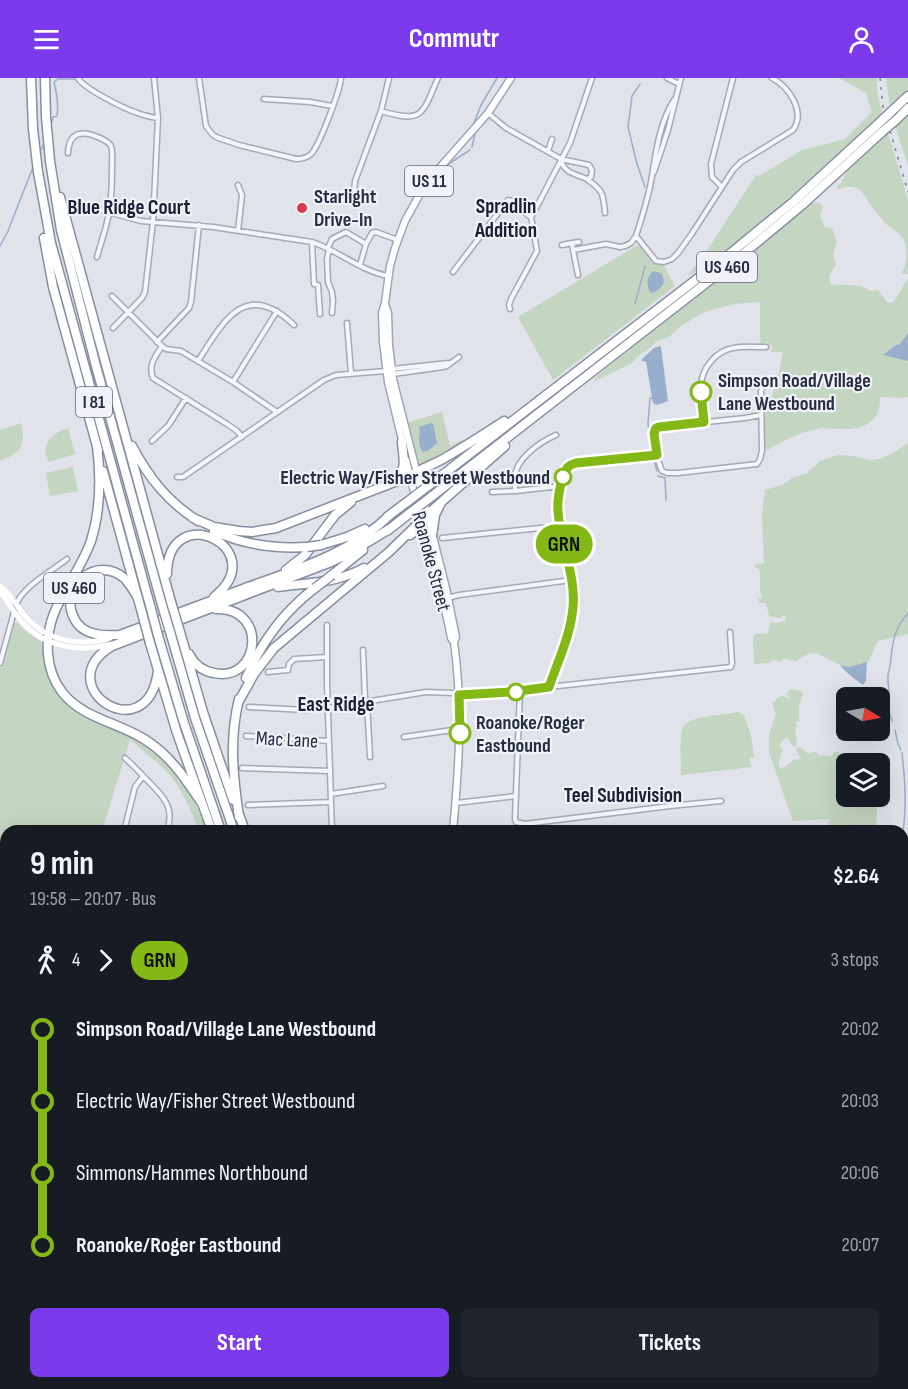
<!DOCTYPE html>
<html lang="en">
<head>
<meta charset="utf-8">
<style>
	:root { --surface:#171b24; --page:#20242c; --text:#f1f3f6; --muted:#9ea1a6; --accent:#7c3aed }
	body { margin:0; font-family:"Sofia Sans Condensed",sans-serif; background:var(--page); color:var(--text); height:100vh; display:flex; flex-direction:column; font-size:22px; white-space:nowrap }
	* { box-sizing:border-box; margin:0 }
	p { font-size:20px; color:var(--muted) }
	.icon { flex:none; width:33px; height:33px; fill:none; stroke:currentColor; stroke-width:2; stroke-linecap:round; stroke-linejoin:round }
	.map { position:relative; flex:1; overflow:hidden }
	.sheet { position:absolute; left:0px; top:747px; width:909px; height:564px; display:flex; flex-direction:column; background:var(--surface); border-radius:18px 18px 0 0; box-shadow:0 6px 24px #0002 }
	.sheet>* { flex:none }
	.badge { padding:0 12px; border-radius:20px; font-size:21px; line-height:39px }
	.needle { width:39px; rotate:100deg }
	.tools { position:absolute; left:836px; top:609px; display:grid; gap:12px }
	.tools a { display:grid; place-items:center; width:54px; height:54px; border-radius:9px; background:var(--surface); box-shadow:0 6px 24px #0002; font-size:30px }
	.map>.badge { position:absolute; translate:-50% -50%; box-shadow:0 0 0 3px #fff }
	.legs { display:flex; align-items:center; gap:9px; height:66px; padding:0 30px; font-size:20px }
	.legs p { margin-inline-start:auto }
	.headline { display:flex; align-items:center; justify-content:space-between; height:102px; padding:0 30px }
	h1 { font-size:33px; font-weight:700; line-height:45px }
	.cta { display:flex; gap:12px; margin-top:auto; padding:12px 30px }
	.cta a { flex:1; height:69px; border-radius:9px; background:var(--accent); color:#fff; font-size:24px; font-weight:700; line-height:69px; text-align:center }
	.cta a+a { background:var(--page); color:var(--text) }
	ul { padding:0 30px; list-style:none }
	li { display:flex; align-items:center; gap:21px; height:72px; font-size:22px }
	li i { display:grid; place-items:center; width:9px; height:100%; margin:0 8px; background:currentColor }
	li i::after { content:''; width:15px; height:15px; margin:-8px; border:4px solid; border-radius:50%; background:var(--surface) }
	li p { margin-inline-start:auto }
	li:first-child i { background:linear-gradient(#0000 50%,currentColor 0) }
	li:last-child i { background:linear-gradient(currentColor 50%,#0000 0) }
	header { display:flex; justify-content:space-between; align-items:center; height:78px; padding:0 30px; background:var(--accent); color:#fff; font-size:27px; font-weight:700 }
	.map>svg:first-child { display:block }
	.green { fill:#c4d5c1 }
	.water { fill:#98aecd }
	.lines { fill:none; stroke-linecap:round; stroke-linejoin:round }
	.stream { stroke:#98aecd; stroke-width:1.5 }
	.street-casing { stroke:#a5a9b5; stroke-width:7 }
	.primary-casing { stroke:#9ea6b7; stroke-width:9 }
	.highway-casing { stroke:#868fa2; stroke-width:11 }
	.street { stroke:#f3f5f8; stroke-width:4 }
	.secondary { stroke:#fff; stroke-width:5 }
	.primary { stroke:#fff; stroke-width:6 }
	.highway { stroke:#fff; stroke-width:8 }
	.rail { stroke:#788195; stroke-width:1.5; stroke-dasharray:3 6; stroke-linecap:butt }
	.highway-bridge-casing { stroke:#868fa2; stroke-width:11; stroke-linecap:butt }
	.highway-bridge { stroke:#fff; stroke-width:8 }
	.line-1-casing { stroke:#fff; stroke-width:14 }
	.line-1 { stroke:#84b817; stroke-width:9 }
	.poi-dot { fill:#d83c49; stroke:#f0f2f7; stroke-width:2 }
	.stop-1-dot { fill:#fff; stroke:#84b817; stroke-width:3 }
	.labels { text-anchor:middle; stroke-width:4.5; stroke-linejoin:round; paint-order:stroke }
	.shield { fill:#f0f2f7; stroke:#636a79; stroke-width:1.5 }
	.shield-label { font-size:18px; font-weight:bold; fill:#272f43 }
	.poi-label { font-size:20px; font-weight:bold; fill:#272f43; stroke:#f0f2f7; text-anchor:start }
	.stop-label { font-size:20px; font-weight:bold; fill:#272f43; stroke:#f0f2f7; text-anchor:start }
	.street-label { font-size:20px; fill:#272f43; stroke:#f0f2f7 }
	.neighbourhood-label { font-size:21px; font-weight:bold; fill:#1a2134; stroke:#f0f2f7 }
</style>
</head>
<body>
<header><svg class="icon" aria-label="menu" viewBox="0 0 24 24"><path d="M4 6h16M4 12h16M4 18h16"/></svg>Commutr<svg class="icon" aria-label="person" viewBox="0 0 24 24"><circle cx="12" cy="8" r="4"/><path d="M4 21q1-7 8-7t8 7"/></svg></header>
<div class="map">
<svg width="908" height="1311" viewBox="0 0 908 1311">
	<rect width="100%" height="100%" fill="#e0e3ea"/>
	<!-- green -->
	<path class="green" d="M839,0H877V13L882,36L808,103L736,165L704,190L687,198L704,177L756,97L759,98L802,72L845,61L872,34L866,15Z
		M886,0H908V13L890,30Z
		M908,35V88L895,47Z
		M888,55L908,122V196H901C908,185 908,171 903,160C898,154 890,150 885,145C876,135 869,125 862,114C855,107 848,108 838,111L836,109L842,104L848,91Z
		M811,124L820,125L823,129L820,138L825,149L832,150L837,163L833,175L836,186L829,199L831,206L861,208L870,213L878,212L888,225L894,224L908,200V319L902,320L880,319C881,345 863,352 839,351C831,351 823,349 816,351C799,355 782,363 768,372L765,370L764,339L772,318L779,294L783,274H771L772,268L767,264L760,267V224L735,226L708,233L701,236L681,248L669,259L657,263L647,272L638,278L632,285L593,304L599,296L745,180Z
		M641,165C646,176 651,185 663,186L675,208L553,302L518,239Z
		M442,334L450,368L462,362L472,360L460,369L419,388L406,345Z
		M21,345C26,368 21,375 0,383V352Z
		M68,350L75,376L49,384C38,369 53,354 68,350Z
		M908,365V556L878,563L868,584L849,589L840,587L816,575L808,576L796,583L784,581L779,584L773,582L770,585L754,586L753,558L757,555L767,556L771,544L776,545L785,543L786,539L783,537L781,540L769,538L766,525H760L758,521L762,520C758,511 762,501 759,491L755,490V487L764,485L762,438L765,412L782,407L792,400L807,395L820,383L838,377L854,378L870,382L879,381L893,375Z
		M73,389L78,413L50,418L46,395Z
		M15,545H18L24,552L43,565L41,566L44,571L45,580L61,619L132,658L164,680L187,707L207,753H199C192,736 186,720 176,705C164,688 145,675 130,662L102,753H6V793H0V590L12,549Z
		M790,611L801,613L803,616L799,628V643L796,644L797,648L795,651L797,666L795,669L791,667L789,661L787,660H785L779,667L783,672C780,678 777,684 780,690L785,689L795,681L798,682L801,680L796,673V671L800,669L809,676L815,673L819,677L832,678L834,674H838L847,681L850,680L853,674L857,676L858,678L855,683L846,686V718L874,719L877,727L876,753H826L830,741L793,743L769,675V656L776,636L772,625L776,623V621L782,618L790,621V619L786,616Z
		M738,634L744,637L751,657L754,679L749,680L752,689L681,697C681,688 679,655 683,649C691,637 724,637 738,634Z
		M908,837V916H903V838Z
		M0,910L6,911V1187L0,1110Z
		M908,1141V1287L906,1292L908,1311H697L696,1305H903V1143Z
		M18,1305H77L79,1311H18Z"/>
	<!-- water -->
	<path class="water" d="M654,193L662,196L664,204C662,209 657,214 651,215C646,208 646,198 654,193Z
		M908,255V283L883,277L896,267H899Z
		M660,268L661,269L668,323L657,327L653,325L646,284L642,283L641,282L654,270Z
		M431,345L433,346L437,365L429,372L423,374C419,369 418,361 420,355L419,349Z
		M867,584L866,603L863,607C857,603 844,593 840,587L849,589Z"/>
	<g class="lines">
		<!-- stream -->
		<path class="stream" d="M640,6L632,18L628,49L637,86L645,109
			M474,45L481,27L497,0
			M51,46L53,39L57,38C59,26 57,16 54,4L58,1H75
			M472,69L475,56
			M40,74L44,65
			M444,89L470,72
			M0,168L8,153L33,89
			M635,226L645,188
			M651,373L648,345L650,320H653
			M654,382L657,393
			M658,398L665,400L666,422
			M892,643L886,625C892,613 887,609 888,597C888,594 890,591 890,588C893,565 892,554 908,535
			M895,652L898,666L901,672
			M902,675C905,701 907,727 903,753
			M903,1089H908
			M903,1294L905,1311
			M309,1311L313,1305"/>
		<defs>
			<path id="street" d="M78,0C83,10 123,30 135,34C142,37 150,39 158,40
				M199,0L206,48L212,56L216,59L239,67L296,81C301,81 306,80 310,77C319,70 340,12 341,0
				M667,0L679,6
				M264,21L310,24L332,28
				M381,33C424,46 422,36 438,0
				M488,35L506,50L561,81
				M548,73L552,61
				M68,75C69,53 83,52 100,60C104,62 109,64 111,68C113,74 112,81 112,87C112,102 112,119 109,134C107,149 101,164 97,179
				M561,81L589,87L592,92L591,99L587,101C576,96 563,95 561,81Z
				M654,94L668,52L681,0
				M588,102C604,113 603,117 605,135
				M238,107L242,117L238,153
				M722,109L712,99L711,86L733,0
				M354,113L355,103L381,33L389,0
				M72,124L141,143L213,149L312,164C339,173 361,193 388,198
				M531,139L533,136L570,65L592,0
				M636,158L656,183L664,184L672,181L678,175L691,157L733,92L741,84L793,52C806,34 789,9 772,0
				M312,164L314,206L318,207L320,236
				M562,167L572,165
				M328,170L332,161L346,154L366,166
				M329,171L327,181L328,204L332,214L333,223L332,235
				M573,172L572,165L579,164
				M360,187L366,166L372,155L376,154L398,162
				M453,194L508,122C518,122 522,135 531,139
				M578,197L573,172L606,166L620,169L625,168L631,165L636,158C642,139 649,118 652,98C656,72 660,44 674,22
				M112,218L162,268L166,271L181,273L233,304L277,334
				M510,231L509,227L511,221L537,173L531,139
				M347,245L351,295
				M113,250L142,220L145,214L153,144L158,40L154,0
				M157,264L189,230L191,224L199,147
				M162,268C155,279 148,287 153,300L227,346L237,353L242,359
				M198,283C224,242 246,201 294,247
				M393,296L443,289L447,288L459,279
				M233,304L277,233
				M761,337L745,340L659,349L656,350C652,363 657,381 662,393L667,395H678L757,386L760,381L762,373L761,313L763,308
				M704,344C702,332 700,319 701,307C702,290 716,273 733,270C743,268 755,269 766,269
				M152,363L168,348L186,320
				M177,399H183L324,302L336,297L386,293L392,291L449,285
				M515,413C515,406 514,399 516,393C521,377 542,363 556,357
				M492,414L515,413L561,408
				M442,460L560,448
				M448,520L459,517L571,502
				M16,527C22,509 52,493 67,481
				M327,547V606L332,753
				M363,572L365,621L367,624L370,679
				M0,585L14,534
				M268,594L288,592L289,586L294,581L327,579
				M549,608L572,542L574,521L571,502L558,434C558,419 560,398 570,387L576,385L657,377
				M520,613L515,741L516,744L525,746L670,728L721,723
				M249,629L305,632L328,630L426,614L453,615L459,617L511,614L549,609L731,589L732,585L730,554
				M246,658L329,663
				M404,659L459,651
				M125,680C134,688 141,696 149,704C164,719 175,730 167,753
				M242,690L330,693
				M331,716L383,708
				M456,725L516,718
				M248,727L331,724
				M124,753L135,709L143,698
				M0,908L6,909
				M903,1001L908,995
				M903,1120H908
				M903,1141L908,1139
				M271,1305V1311
				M516,1305L517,1306L518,1311
				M674,1305L677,1311
				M172,1311L188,1305"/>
			<path id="primary" d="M385,226L388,235L389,267L393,301L446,510L456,559L454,564C463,629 459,688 453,753
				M403,366L388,304L383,264L382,235L385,225L390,188L395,170L405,143L421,114L436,94L488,35L511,0
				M406,382C420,442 440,500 451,560L454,564
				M475,1311V1305
				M480,1311L481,1305"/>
			<path id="highway" d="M31,0L33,51L38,94L51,165L151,531
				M45,0L46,39L50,83L61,152L96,288L162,527
				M894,31L908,18
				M896,42L908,30
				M60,119L171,524
				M44,160L53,209L98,372
				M97,368C101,400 101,431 91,463C77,503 44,529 48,576C49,589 53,602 62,614C82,640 117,644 144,661C169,676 185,700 201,724
				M132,368C149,400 167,423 198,443
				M103,393L142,535
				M395,402C408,391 403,380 402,364
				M428,408L732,174L793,124L878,46
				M431,419L737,181L802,127L883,53
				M387,439L407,424
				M193,440L214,449L239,453L252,454L276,450L410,398C420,391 432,387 443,381C464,369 484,356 504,343
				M214,453C244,467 274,471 307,469
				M387,453L410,435
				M410,457L414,454L419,453L426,459
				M432,458L435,437L440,427
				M321,467L347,459L365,451
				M286,492L305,477L335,437L351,424
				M167,496C168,419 274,471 214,519
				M332,497L363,472
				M278,509C308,505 337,505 364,490
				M138,520C134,513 130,506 124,500C97,477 58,508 74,540C78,549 86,554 96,556C104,558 112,557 120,557C163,541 205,525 248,509C298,491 351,475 390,437
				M180,554L203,634L233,722
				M171,557L195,640L234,753
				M159,561L184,645L221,753
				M150,565L177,655L212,753
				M189,576C194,586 202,593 214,595C260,605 269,529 216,531
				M158,593C147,675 47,607 112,568L331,484L348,476L391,450
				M246,600C262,563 283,534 315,510
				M239,621C229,662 233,697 239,739
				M239,623L254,596L274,570L389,474L430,434L505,368
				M238,734L245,753
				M622,1305L626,1311
				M633,1305L637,1311
				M646,1305L649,1311
				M658,1305L662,1311"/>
		</defs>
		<!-- street casing -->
		<use href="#street" class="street-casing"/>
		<!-- primary casing -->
		<use href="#primary" class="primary-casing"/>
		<!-- highway casing -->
		<use href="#highway" class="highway-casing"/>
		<!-- street -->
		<use href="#street" class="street"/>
		<!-- secondary -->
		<path class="secondary" d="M0,508C10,515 16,527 24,537C46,563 78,569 110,560
			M0,513C7,523 14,534 22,544C44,569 81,575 112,566"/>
		<!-- primary -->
		<use href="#primary" class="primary"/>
		<!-- highway -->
		<use href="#highway" class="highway"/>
		<!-- rail -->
		<path class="rail" d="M880,0L883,29L908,114"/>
		<defs>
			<path id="highway-bridge" d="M878,46L894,31
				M883,53L896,42
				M407,424L428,408
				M410,435L431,419
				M307,469L321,467
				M315,510L332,497
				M171,524L180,554
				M162,527L171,557
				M151,531L159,561
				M142,535L150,565"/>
		</defs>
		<!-- highway-bridge casing -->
		<use href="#highway-bridge" class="highway-bridge-casing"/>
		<!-- highway-bridge -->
		<use href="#highway-bridge" class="highway-bridge"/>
	</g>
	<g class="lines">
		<defs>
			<path id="line-1" d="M460,655L459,617L511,614L549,609C558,583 571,556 573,529C576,497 560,465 558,433C557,423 561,396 568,389C571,386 572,386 576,385L657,377L654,355L656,350L659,349L704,344L701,314"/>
		</defs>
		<!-- line-1 casing -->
		<use href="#line-1" class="line-1-casing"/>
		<!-- line-1 -->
		<use href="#line-1" class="line-1"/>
	</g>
	<!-- markers -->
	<circle class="poi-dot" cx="302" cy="130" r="6"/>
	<g class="stop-1-dot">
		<circle cx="701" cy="314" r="10"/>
		<circle cx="563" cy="399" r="8"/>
		<circle cx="516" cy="614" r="8"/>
		<circle cx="460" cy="655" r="10"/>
	</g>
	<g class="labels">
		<!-- shield labels -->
		<g class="shield">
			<rect x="405" y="88" width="48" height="30" rx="4.5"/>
			<rect x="697" y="174" width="60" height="30" rx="4.5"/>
			<rect x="76" y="309" width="36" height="30" rx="4.5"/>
			<rect x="44" y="495" width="60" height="30" rx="4.5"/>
		</g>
		<g class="shield-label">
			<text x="429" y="109">US 11</text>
			<text x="727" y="195">US 460</text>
			<text x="94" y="330">I 81</text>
			<text x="74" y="516">US 460</text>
		</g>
		<!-- poi labels -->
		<g class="poi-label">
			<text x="314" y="125">Starlight<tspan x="314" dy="23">Drive-In</tspan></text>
		</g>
		<!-- stop labels -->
		<g class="stop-label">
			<text x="718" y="309">Simpson Road/Village<tspan x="718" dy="23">Lane Westbound</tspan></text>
			<text x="550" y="406" text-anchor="end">Electric Way/Fisher Street Westbound</text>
			<text x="476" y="651">Roanoke/Roger<tspan x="476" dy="23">Eastbound</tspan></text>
		</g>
		<!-- street labels -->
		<g class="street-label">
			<text transform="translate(432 483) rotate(75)" y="7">Roanoke Street</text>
			<text transform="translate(287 661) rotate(3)" y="7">Mac Lane</text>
		</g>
		<!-- neighbourhood labels -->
		<g class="neighbourhood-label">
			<text x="506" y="135">Spradlin<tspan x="506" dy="24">Addition</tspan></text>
			<text x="129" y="136">Blue Ridge Court</text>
			<text x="336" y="633">East Ridge</text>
			<text x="623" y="724">Teel Subdivision</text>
		</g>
	</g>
</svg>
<div class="tools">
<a><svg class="needle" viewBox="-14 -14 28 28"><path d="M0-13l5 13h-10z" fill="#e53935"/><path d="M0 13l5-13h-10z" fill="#9ea1a6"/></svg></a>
<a><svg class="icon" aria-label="layers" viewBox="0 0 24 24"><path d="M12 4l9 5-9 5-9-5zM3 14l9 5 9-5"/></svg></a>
</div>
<b class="badge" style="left:564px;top:466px;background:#84b817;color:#111">GRN</b>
<section class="sheet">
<div class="headline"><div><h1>9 min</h1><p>19:58 – 20:07 · Bus</p></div><b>$2.64</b></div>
<div class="legs"><svg class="icon" aria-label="walk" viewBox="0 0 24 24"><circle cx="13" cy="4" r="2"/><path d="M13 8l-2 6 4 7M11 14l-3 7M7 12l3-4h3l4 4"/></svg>4<svg class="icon" aria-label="forward" viewBox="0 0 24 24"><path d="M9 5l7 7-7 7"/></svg><b class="badge" style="background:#84b817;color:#111">GRN</b><p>3 stops</p></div>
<ul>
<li><i style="color:#84b817"></i><b>Simpson Road/Village Lane Westbound</b><p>20:02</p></li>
<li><i style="color:#84b817"></i><span>Electric Way/Fisher Street Westbound</span><p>20:03</p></li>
<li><i style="color:#84b817"></i><span>Simmons/Hammes Northbound</span><p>20:06</p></li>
<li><i style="color:#84b817"></i><b>Roanoke/Roger Eastbound</b><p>20:07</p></li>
</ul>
<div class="cta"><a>Start</a><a>Tickets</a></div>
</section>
</div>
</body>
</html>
